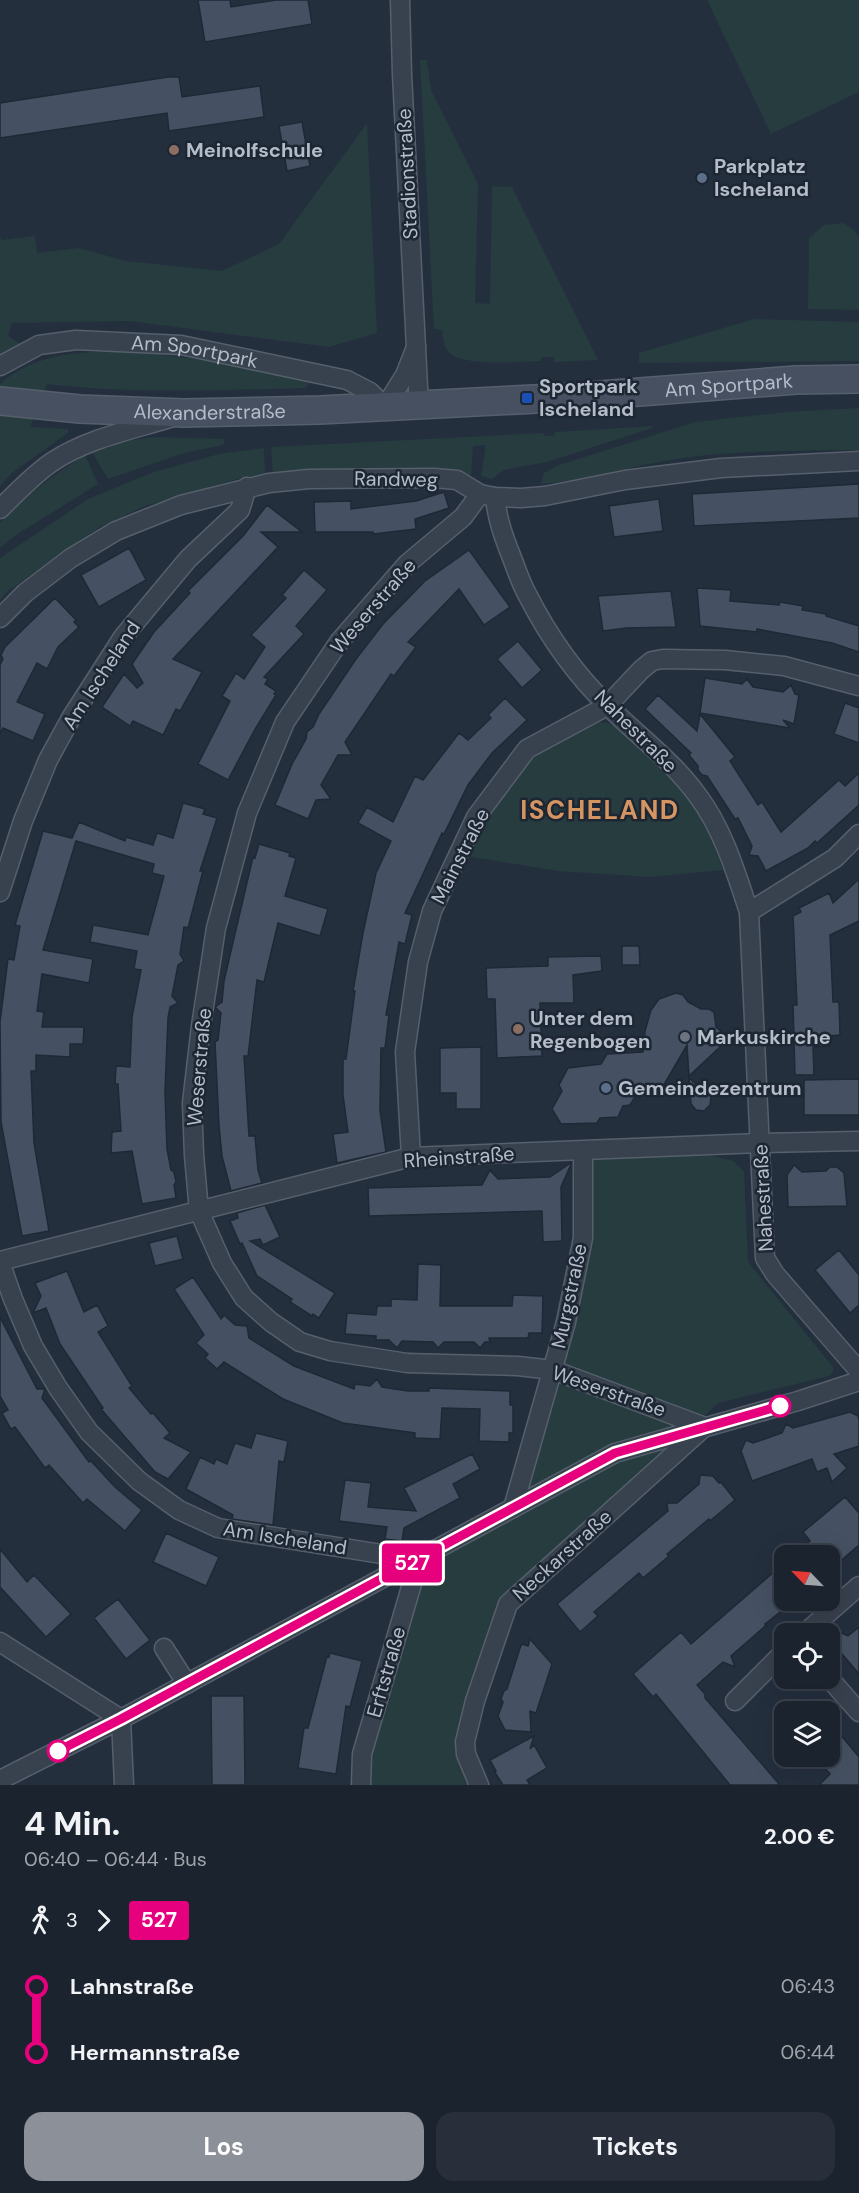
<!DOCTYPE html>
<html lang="de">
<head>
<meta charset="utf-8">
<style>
	:root { --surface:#1b232e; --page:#282f3a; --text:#f1f3f6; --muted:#a0a4aa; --line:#39404a; --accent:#8c9099 }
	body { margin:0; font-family:"DM Sans",sans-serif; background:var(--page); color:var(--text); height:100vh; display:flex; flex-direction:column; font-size:22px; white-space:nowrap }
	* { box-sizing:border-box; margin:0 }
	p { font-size:20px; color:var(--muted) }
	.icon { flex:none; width:33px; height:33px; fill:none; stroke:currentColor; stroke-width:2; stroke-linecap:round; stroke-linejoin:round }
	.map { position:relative; height:1785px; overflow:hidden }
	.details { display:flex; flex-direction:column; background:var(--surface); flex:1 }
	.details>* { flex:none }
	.badge { padding:0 12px; border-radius:4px; font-size:21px; line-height:39px }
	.needle { width:39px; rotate:295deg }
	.buttons { position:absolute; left:774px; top:1545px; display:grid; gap:12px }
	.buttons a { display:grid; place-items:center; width:66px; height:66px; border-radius:12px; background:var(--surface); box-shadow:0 6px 24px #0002,0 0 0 2px var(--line); font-size:30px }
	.map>.badge { position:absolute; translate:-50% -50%; box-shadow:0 0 0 3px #fff }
	.legs { display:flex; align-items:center; gap:9px; height:66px; padding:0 24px; font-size:20px }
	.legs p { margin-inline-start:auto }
	.headline { display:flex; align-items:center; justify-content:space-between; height:102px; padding:0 24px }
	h1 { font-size:33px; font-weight:700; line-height:45px }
	.primary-button { display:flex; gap:12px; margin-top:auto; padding:12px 24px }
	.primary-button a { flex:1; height:69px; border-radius:18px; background:var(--accent); color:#fff; font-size:24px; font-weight:700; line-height:69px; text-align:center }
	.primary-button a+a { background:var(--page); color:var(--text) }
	ul { padding:0 24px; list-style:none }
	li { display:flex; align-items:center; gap:21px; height:66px; font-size:22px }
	li i { display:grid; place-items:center; width:9px; height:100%; margin:0 8px; background:currentColor }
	li i::after { content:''; width:15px; height:15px; margin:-8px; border:4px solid; border-radius:50%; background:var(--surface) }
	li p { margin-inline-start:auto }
	li:first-child i { background:linear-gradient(#0000 50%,currentColor 0) }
	li:last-child i { background:linear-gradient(currentColor 50%,#0000 0) }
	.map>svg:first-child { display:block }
	.green { fill:#263c3f }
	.building { fill:#455162; stroke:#1f2835; stroke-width:1.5 }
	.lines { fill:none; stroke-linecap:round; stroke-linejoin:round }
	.minor-casing { stroke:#565f6c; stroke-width:21 }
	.secondary-casing { stroke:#565f6c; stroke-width:30 }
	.minor { stroke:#38414e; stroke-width:18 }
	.secondary { stroke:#465061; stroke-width:27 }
	.line-1-casing { stroke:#fff; stroke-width:14 }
	.line-1 { stroke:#e6007e; stroke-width:9 }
	.education-dot { fill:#8d6e63; stroke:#1d2633; stroke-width:2 }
	.service-dot { fill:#5c6f8a; stroke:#1d2633; stroke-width:2 }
	.transit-dot { fill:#1a4fb4; stroke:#1d2633; stroke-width:2 }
	.worship-dot { fill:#6b7280; stroke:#1d2633; stroke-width:2 }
	.stop-1-dot { fill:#fff; stroke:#e6007e; stroke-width:3 }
	.labels { text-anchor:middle; stroke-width:5; stroke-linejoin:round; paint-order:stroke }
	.poi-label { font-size:20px; font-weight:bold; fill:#b4bcc9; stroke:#1d2633; text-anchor:start }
	.street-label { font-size:20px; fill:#b4bcc9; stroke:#1d2633 }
	.district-label { font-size:26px; font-weight:bold; letter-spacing:1.5px; fill:#d59563; stroke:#1d2633 }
</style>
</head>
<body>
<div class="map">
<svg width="859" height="1785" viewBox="0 0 859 1785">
	<rect width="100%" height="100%" fill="#242f3e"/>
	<!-- green -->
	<path class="green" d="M707,0H859V92L771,134Z
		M420,60H427L431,90L478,184L475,303L490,304L492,186L512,187L598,360L554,362V357H541V361C519,362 470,366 452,355C444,350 443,339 442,330L434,329Z
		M367,123L377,333L329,347L129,321L12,323L8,336L23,345L0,360V235L1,240L35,236L37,253L79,248L126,261L222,271L279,244Z
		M843,223L854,230L859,237V310L808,309L809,238L824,225Z
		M754,319L859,322V361L639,363V353Z
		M126,351L198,359L309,379L310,383L305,388C219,390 132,394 47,384L30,427L68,429V433L12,473L0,486V384C36,352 81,352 126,351Z
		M859,408V450C798,451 737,450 676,459C631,466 587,480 541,484L544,473L556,466L695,422L786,412Z
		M653,426L652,428L547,462L504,470L492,479L481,476L486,445L473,446L471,475L446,470L273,474L271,447L544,433L545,436H554L555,432Z
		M154,437L225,439L223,445L184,453L108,479L92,452L118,442Z
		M264,448L265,475L241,478L145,506L100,527L8,591L0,600V558L88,499L154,472L219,454Z
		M85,455L98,484L16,535L0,548V523C28,493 51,477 85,455Z
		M603,722C632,725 688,797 704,822C712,836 717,854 723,870L650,877L558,871L460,855L527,749L590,723Z
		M677,1147L733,1161L744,1171L748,1262L833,1367V1372L829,1376L718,1403L513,1598L465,1742L479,1785H361L419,1560L513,1508L566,1322L583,1151Z"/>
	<!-- building -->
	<path class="building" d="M198,0H230L231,7L276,0H308L312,24L205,42Z
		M168,77H179L182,97L260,86L264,117L169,131L167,113L0,138V103Z
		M302,122L310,166L287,171L279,126Z
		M859,484V518L694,526L692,494Z
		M444,492L449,508L415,519L416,529L373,534V532H315L314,502L351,501V509L416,501Z
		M659,499L663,531L614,537L609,506Z
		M267,505L302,532H261L278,547L173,659L202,672L180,711L176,709L163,735L133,721L130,726L102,707L124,674L137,688L143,683L132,664L154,632L190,593L188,591L243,536Z
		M129,548L146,580L99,607L81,575Z
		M469,550L510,607L484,625L459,589L408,642L416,647L394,676L391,674L345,742L352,755H338L321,785L331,799L316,800L308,819L275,805L292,764L306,739L307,732L313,727L319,714L356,659L383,624L425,581Z
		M304,570L327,590L296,626L304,634L264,677L268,679L265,684L276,691L274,694L276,695L254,731L228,780L198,764L230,701L222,696L236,673L244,679L265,647L251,635L286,598L282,595Z
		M697,588L731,590L730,601L779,605L780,602L803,606L802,610L826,614V616L859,626V652L832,643L757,629V632L700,626Z
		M671,591L676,627L626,628L603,631L598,596Z
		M55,598L76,620L74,622L79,627L58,647L47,669L37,663L17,702L45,714L33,741L3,728L0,734V665L3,659L1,655L5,647Z
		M518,641L542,670L522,688L497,659Z
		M705,678L742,684L747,679L753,687L783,692L791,685L795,694L799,695L794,724L783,720L790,728L700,713Z
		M658,695L697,731L700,714L735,757L730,761L758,805L762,802L781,832L839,780L845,786L859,773V805L817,843L815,841L808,848L766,871L758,856L749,855L752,846L738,818L735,819L707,776L702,775L698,770V766L689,755L691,753L645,709Z
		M505,698L527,720L492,753L468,785L444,834L442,833L405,913L412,915L405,944L399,942L386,1015H389L385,1048H381L380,1111L386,1152L337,1163L333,1134L348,1132L343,1095V1059H346L355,991H353L363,933L376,873L391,841L358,823L367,807L393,822L415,776L423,780L459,733L468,740L491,718L488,715Z
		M845,703L859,708V743L834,734Z
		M183,803L205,809L203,814L217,818L200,871H203L188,928L184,927L180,954L184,961L178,965L172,996L178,1003L170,1007L168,1018L165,1092L167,1149L171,1170L174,1172L176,1182L174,1185L176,1198L142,1204L132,1151L111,1153L112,1132L121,1131L118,1084H115L116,1066L130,1067L132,1017L141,970L134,969L137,951L90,942L93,925L148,935L164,876L152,873L154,864L76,841L43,950L93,959L89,983L42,974L37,1011L44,1012L42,1027H84L83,1044H70V1057L36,1055V1071H31L34,1143L49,1231L22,1236L1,1122L0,1022L8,959L14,960L20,926L15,925L43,831L72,838L79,822L125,841L126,837L153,845L157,833L173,838Z
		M259,844L290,853L289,856L296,858L285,896L328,909L320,936L278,923L264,982L257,980L248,1056H244L249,1136H255L258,1170L262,1183L231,1191L222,1156L219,1126L215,1042L218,1040L221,1013L215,1007L222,1002L224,981L231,951L253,857L255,858Z
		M859,879V921L830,935L833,1002H839L840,1035L829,1036V1046L813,1047L814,1075H795L793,1005H797L793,916L801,912L799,908L829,893L833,903Z
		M622,946H639L640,965H622Z
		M601,956L602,971L573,975L574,1003H540L542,1056L497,1058L495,999H487L486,968L548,966V957Z
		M676,993L683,995L688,1002L701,1009H709L714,1012L716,1027L727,1037L721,1046L689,1076L687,1045L662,1088L640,1089L630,1105L623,1106L618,1117L600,1118L597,1123L561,1124L552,1109L562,1091L559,1085L568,1068L601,1064L607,1054L643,1052L645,1031L651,1010L659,999Z
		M481,1047V1109H456V1093H440V1048Z
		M689,1078L711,1097L710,1105L704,1111L696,1110L691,1104Z
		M859,1079V1115H804V1080Z
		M572,1162L561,1187L562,1241L543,1242L542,1211L369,1216L368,1188L482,1185L490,1170L498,1179L550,1177Z
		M794,1165L802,1172L826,1171L830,1167H837L844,1173L847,1206L788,1207L787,1175Z
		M265,1205L280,1237L263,1245L260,1239L250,1241L335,1293L319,1318L313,1314L312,1316L290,1302L292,1299L257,1276L242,1243L240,1244L230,1221L238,1218L237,1213Z
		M177,1236L183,1259L155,1266L149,1243Z
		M839,1250L859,1275V1305L850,1313L815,1270Z
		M418,1264L441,1265L440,1306H512L513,1295L543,1296L542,1333H529L528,1338H489L490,1342H485L480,1348L474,1342H444L438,1348L433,1342L402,1341L397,1348L389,1340H376V1336L345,1334L347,1313L376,1315L377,1306H391V1299L417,1300Z
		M67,1271L84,1312L97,1305L102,1314L108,1326L98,1332L132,1386L129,1388L151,1414L153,1413L170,1433L164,1438L191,1452L168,1479L155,1472L101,1409L103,1408L60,1344L46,1308L33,1313L41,1296L35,1283Z
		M193,1277L221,1319L224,1315L235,1325L247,1326L249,1338L294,1366L354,1389L355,1384L370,1386L377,1379L382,1387L408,1391H429V1388L510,1391V1405H513V1433H509V1442L479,1441L480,1409L442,1408L440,1439L415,1438V1433L343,1423L283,1399L224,1362L217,1369L205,1358L208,1354L196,1343L204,1335L174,1289Z
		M0,1317L37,1389H45L42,1398L89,1462L91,1461L115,1487L142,1510L125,1531L87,1499L83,1503L49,1465L45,1468L15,1427L11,1429L2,1413L8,1410L0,1396Z
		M850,1412L858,1416L859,1420V1446L834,1454L847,1468L832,1482L827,1468L817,1472L812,1459L752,1481L741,1451L746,1440L753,1443L782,1433L786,1424L793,1428Z
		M256,1433L288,1441L284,1462L279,1461L273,1525L232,1519L233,1515L186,1489L200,1457L214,1464L216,1459L227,1464L235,1443L251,1448Z
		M472,1454L480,1469L453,1484L460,1498L404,1528L402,1541L385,1539L387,1527L339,1521L345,1480L371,1483L368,1507L416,1511L404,1488Z
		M700,1475L713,1476L719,1483L721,1482L735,1500L710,1521L709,1519L667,1554L669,1556L643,1578L639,1573L594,1612L598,1616L580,1632L557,1604L668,1511L667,1503H677L699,1484Z
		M845,1497L859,1513V1545L830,1570V1556H793L810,1541L803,1532Z
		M166,1533L219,1557L206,1586L153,1562Z
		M0,1549L27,1582L34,1575L71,1614L46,1637L0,1587Z
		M784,1563V1609L765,1624L766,1625L763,1628L731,1656L735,1667L723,1662L697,1685L705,1694V1698L780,1785H730L656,1694L653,1697L633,1674L681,1632L691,1644Z
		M118,1599L150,1640L126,1659L94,1618Z
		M859,1627V1674L836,1647L840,1644L839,1632L848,1636Z
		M530,1639L552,1664L536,1713L530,1711L531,1732L505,1730L498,1716L503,1702L501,1699L504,1691L507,1689L520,1648L522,1644L528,1646Z
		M330,1653L362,1661L350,1707L346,1706L336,1774L298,1768L304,1728H308L327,1656L329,1657Z
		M211,1696H244L245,1785H212Z
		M830,1722L859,1757V1785H819L830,1774L817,1759L819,1756H830Z
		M534,1736L530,1749L534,1745L547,1768L527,1780L530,1785H503L494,1771H496L490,1760Z"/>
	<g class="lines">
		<defs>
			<g id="minor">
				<path d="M400,0L402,74L419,406"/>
				<path id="s1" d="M0,366L39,345L76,340L181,345L347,380L370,392L385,407L405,375L416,347"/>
				<path d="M480,494L463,517L407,564L339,642L285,722L247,813L216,928L201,1026L192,1103L194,1155L199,1211L222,1263L244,1298L271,1322L300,1342L330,1351L407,1363L518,1366L553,1370L705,1427"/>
				<path d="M495,497C497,519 504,538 512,558C517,571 521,584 528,596C548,635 576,675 608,706C638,736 673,761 698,796C723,829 736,873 749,912L765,1258L775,1274L859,1371"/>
				<path d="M0,509C17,492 33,475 52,462C86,439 131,430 170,418"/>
				<path d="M0,618L25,593L71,558L116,531L181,505L269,483L309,479L434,478L457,480L480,494L495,497L521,498L545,496L625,480L721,468L859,461"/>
				<path d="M0,892L23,821L48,760L71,718L123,637L188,559L240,510L247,487"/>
				<path d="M749,912L835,858L859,834"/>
				<path d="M411,1157L405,1052L418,962L432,911L476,817L527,749L607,706L641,670L652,661L663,659L725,660L784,666L859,686"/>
				<path d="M0,1261L411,1157L760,1143L859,1141"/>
				<path d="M0,1262L13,1299L33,1346L58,1388L89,1432L139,1481L179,1510L218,1528L419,1560L362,1754L361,1785"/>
				<path d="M513,1508L566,1322L583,1238V1151"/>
				<path d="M804,1634L859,1586"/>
				<path d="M0,1642L121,1719L124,1785"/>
				<path d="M164,1648L187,1684"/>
				<path d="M829,1678L859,1712"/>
				<path d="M735,1701L784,1652"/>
				<path d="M0,1780L121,1719L615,1453L798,1401L859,1381"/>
				<path d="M479,1785L466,1754L465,1742L475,1701L508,1604L701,1430"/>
			</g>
			<g id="secondary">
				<path id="s2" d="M0,401L80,409L184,413L320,410L574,397L796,380L859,379"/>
			</g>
		</defs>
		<!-- minor casing -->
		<use href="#minor" class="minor-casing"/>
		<!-- secondary casing -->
		<use href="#secondary" class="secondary-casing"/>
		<!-- minor -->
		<use href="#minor" class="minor"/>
		<!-- secondary -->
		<use href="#secondary" class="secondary"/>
	</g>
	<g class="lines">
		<defs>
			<path id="line-1" d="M58,1751L121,1719L615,1453L780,1406"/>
		</defs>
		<!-- line-1 casing -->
		<use href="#line-1" class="line-1-casing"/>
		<!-- line-1 -->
		<use href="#line-1" class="line-1"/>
	</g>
	<!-- markers -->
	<g class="education-dot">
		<circle cx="174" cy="150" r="6"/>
		<circle cx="518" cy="1029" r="6"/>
	</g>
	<g class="service-dot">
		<circle cx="702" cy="178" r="6"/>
		<circle cx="606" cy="1088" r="6"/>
	</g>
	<rect class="transit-dot" x="521" y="392" width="12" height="12" rx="3"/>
	<circle class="worship-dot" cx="685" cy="1037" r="6"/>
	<g class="stop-1-dot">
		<circle cx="780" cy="1406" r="10"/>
		<circle cx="58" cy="1751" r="10"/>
	</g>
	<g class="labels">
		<!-- poi labels -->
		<g class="poi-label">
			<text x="186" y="157">Meinolfschule</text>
			<text x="714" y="173">Parkplatz<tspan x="714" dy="23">Ischeland</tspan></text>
			<text x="539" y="393">Sportpark<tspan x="539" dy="23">Ischeland</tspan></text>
			<text x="530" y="1025">Unter dem<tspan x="530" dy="23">Regenbogen</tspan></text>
			<text x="697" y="1044">Markuskirche</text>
			<text x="618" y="1095">Gemeindezentrum</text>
		</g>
		<!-- street labels -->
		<g class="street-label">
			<text transform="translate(407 174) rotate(-93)" y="7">Stadionstraße</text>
			<text dy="7" stroke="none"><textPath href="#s1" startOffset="201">Am Sportpark</textPath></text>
			<text dy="7" stroke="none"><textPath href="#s2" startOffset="730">Am Sportpark</textPath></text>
			<text dy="7" stroke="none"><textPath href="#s2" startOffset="210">Alexanderstraße</textPath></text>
			<text transform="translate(396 479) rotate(1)" y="7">Randweg</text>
			<text transform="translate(373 606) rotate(-49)" y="7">Weserstraße</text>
			<text transform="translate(101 675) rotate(-57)" y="7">Am Ischeland</text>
			<text transform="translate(636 731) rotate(45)" y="7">Nahestraße</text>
			<text transform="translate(460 856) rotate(-63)" y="7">Mainstraße</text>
			<text transform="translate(199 1067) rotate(-85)" y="7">Weserstraße</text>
			<text transform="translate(459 1157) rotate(-4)" y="7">Rheinstraße</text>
			<text transform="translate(763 1198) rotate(-93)" y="7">Nahestraße</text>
			<text transform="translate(569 1296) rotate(-78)" y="7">Murgstraße</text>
			<text transform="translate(609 1391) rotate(19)" y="7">Weserstraße</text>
			<text transform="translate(285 1538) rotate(9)" y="7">Am Ischeland</text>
			<text transform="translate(562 1555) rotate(-42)" y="7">Neckarstraße</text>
			<text transform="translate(386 1672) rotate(-74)" y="7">Erftstraße</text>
		</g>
		<!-- district labels -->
		<g class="district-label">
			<text x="600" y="819">ISCHELAND</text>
		</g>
	</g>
</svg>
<div class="buttons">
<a><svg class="needle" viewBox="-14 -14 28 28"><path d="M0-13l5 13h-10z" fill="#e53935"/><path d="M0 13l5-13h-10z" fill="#a0a4aa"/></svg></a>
<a><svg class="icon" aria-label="locate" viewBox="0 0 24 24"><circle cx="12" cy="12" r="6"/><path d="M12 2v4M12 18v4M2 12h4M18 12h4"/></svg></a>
<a><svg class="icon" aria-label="layers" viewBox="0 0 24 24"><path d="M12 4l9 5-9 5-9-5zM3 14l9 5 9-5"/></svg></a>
</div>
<b class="badge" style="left:412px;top:1563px;background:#e6007e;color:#fff">527</b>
</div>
<section class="details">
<div class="headline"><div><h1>4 Min.</h1><p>06:40 – 06:44 · Bus</p></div><b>2.00 €</b></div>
<div class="legs"><svg class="icon" aria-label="walk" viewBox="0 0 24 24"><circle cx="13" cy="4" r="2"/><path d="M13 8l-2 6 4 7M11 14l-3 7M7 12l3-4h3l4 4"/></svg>3<svg class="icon" aria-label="forward" viewBox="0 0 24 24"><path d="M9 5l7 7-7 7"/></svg><b class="badge" style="background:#e6007e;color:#fff">527</b></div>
<ul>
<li><i style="color:#e6007e"></i><b>Lahnstraße</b><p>06:43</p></li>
<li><i style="color:#e6007e"></i><b>Hermannstraße</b><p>06:44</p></li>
</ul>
<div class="primary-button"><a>Los</a><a>Tickets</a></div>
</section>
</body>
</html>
